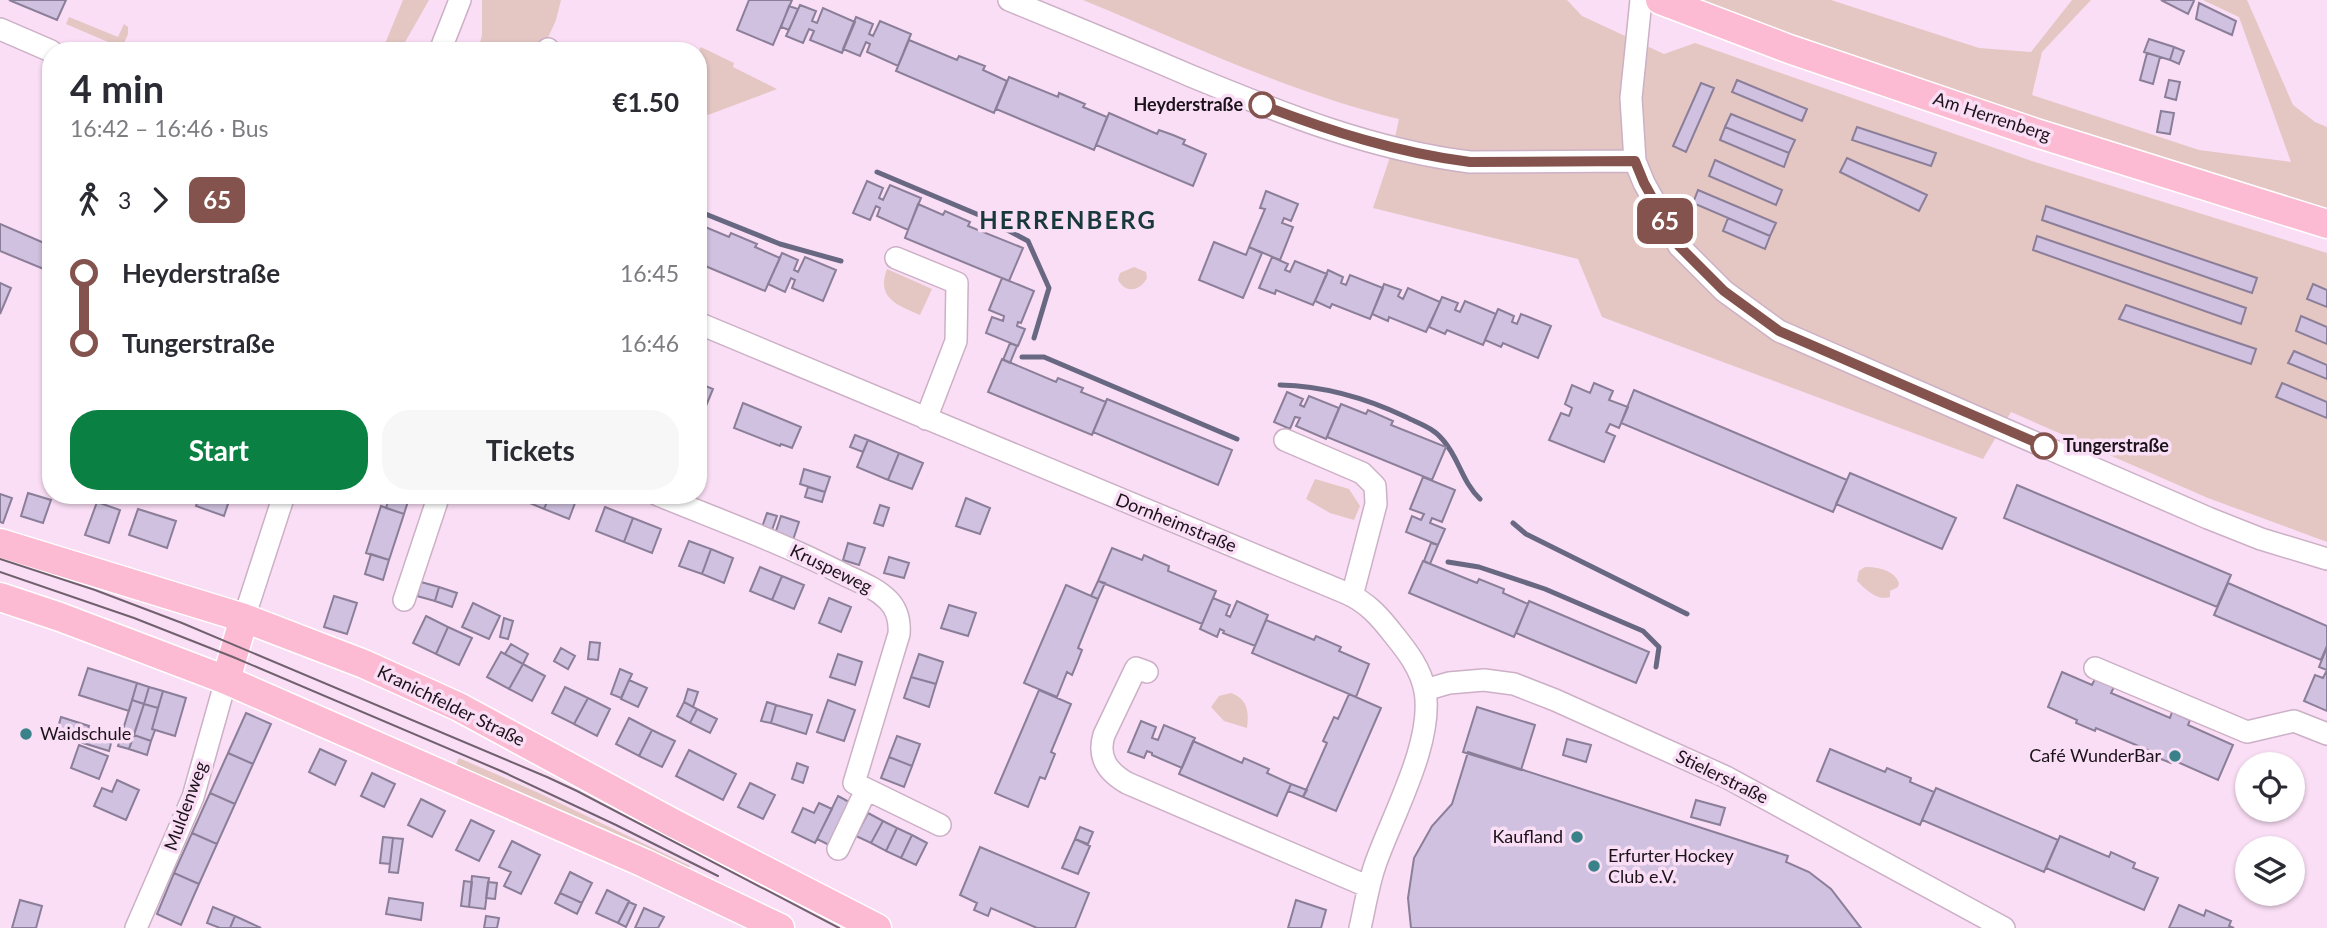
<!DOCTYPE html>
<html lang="en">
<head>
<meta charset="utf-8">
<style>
	:root { --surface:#fff; --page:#f7f7f7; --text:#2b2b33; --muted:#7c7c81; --accent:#0b8043 }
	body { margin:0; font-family:Lato,sans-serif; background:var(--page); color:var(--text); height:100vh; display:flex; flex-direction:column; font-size:26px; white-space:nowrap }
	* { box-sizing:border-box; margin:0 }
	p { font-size:23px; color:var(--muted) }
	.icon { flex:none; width:38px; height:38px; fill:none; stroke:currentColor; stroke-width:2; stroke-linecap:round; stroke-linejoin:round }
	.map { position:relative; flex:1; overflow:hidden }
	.sheet { position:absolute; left:42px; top:42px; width:665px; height:462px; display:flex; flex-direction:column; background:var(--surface); border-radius:28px; box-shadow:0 2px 5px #0004 }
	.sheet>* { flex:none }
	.badge { padding:0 14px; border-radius:10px; font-size:24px; line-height:46px }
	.fabs { position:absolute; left:2235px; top:752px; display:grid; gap:14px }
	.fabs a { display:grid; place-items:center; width:70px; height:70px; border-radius:50%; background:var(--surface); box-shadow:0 2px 5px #0004; font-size:35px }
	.map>.badge { position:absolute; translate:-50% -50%; box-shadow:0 0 0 4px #fff }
	.legs { display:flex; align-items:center; gap:10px; height:77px; padding:0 28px; font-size:23px }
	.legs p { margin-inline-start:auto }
	.head { display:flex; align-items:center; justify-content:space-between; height:119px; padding:0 28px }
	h1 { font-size:38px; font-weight:700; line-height:52px }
	.button { display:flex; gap:14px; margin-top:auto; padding:14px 28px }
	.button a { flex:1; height:80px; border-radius:28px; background:var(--accent); color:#fff; font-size:28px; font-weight:700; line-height:80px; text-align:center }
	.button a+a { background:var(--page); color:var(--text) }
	ul { padding:0 28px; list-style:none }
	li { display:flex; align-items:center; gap:24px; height:70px; font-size:26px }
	li i { display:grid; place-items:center; width:10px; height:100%; margin:0 9px; background:currentColor }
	li i::after { content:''; width:18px; height:18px; margin:-9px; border:5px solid; border-radius:50%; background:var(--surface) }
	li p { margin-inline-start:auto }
	li:first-child i { background:linear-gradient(#0000 50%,currentColor 0) }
	li:last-child i { background:linear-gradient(currentColor 50%,#0000 0) }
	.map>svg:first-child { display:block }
	.green { fill:#e4c6c3 }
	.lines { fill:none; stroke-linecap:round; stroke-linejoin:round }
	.stream { stroke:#696882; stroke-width:5 }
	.building { fill:#cfc1df; stroke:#8b7e99; stroke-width:2 }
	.minor-casing { stroke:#ccb0c6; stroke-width:24 }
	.major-casing { stroke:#fff; stroke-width:31 }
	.minor { stroke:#fff; stroke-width:21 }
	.major { stroke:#fcbbd2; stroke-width:28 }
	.tram { stroke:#70606e; stroke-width:2 }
	.line-1-casing { stroke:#fff; stroke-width:16 }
	.line-1 { stroke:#85534e; stroke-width:10 }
	.stop-1-dot { fill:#fff; stroke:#85534e; stroke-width:3.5 }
	.poi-dot { fill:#3a8289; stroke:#fadef5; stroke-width:2.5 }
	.labels { text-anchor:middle; stroke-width:7; stroke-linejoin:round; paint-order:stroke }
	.stop-label { font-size:18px; font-weight:bold; fill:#1b121a; stroke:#fadef5; text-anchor:end }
	.street-label { font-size:18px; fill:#1b121a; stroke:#fadef5 }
	.poi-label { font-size:18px; fill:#1b121a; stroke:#fadef5; text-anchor:start }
	.district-label { font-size:24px; font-weight:bold; letter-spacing:2px; fill:#17393c; stroke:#fadef5 }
</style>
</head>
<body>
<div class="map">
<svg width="2327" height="928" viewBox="0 0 2327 928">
	<rect width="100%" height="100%" fill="#fadef5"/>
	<!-- green -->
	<path class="green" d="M403,0H429L400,51H382Z
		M482,0H561L556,20L542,51H478L482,35Z
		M1083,0H1567L1582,16L1664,54L1695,43L2035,162L2327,253V542L2208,498L2011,412L1983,459L1602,317L1578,259L1373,208L1392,151L1399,119C1290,93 1187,43 1083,0Z
		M1694,0H1831L1979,48L2031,52L2072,0H2091L2042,52L2032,95L2199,150L2291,162L2239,17L2203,0H2247L2293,105L2315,122L2327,127V209L2074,132L1900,74Z
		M69,17L118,37L124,24L128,27V34L122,48L66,24Z
		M701,47L734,63L733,67L777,89L708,115L698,96V52Z
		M1134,267L1146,272L1147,278C1140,291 1126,294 1118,280L1120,273Z
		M887,269L932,289L920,315C897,305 876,298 887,269Z
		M1315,479L1349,489L1360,506L1354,520L1330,513L1306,499Z
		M1865,567C1878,567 1894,570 1899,583L1898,587L1890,591V597C1876,601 1867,590 1857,581L1859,571Z
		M1231,693C1248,699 1249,712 1247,728L1224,721L1211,707L1219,696Z
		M459,758L539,793L690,866L688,871L454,768Z"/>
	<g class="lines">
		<!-- stream -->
		<path class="stream" d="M877,172L979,215L1028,241L1049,288L1034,338
			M698,211L780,244L841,261
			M1022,357H1044L1237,439
			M1280,385C1326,386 1366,398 1406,417C1420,424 1434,428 1443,440C1459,458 1462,482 1480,499
			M1513,523L1526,534L1687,614
			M1448,562L1479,567L1545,589L1643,631L1659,647L1656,667"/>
	</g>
	<!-- building -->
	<path class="building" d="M9,0H66L57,20Z
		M749,0H792L773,45L737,30Z
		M2161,0H2193L2194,1L2188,14Z
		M2199,3L2236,21L2232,35L2196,19Z
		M800,5L816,11L812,21L817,23L823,8L855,22L842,53L810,40L814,31L809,29L803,43L786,36Z
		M789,6L798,9L789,30L781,27Z
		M856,17L873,24L869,34L873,36L880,21L911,34L898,66L867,52L870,44L866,42L860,56L843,49Z
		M2149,39L2174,47L2170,60L2144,52Z
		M909,40L957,60L959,56L985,66L983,70L1007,81L994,113L896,71Z
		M2174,47L2184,51L2179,64L2170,60Z
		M2147,53L2160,57L2153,84L2140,80Z
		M1009,77L1058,97L1059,93L1085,104L1083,107L1107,117L1094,150L996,109Z
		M1737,80L1807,109L1802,121L1732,92Z
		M2169,80L2180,82L2176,100L2165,97Z
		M1701,83L1714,88L1686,152L1673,146Z
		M2161,111L2174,113L2170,134L2157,132Z
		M1109,113L1157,134L1159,130L1173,135L1185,140L1183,144L1206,154L1193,186L1096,145Z
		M1731,114L1795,140L1789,153L1725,127Z
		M1725,127L1789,153L1784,167L1720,140Z
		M1857,127L1936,153L1931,166L1852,140Z
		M1847,158L1927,195L1919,211L1840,172Z
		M1715,160L1782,190L1776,205L1709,176Z
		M867,181L883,188L879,198L883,200L890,185L921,198L908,230L877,216L880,208L876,206L870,220L853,213Z
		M1698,190L1776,223L1770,236L1693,203Z
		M1266,191L1298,204L1291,221L1284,218L1282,223L1293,227L1280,260L1249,247L1265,209L1260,208Z
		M918,204L943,215L945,211L970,222L968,226L1023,248L1009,281L905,238Z
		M2046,206L2257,278L2252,293L2042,220Z
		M1728,218L1770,236L1765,249L1723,231Z
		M0,224L51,246V272L0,251Z
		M698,224L729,237L731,233L757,244L755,247L780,258L765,291L698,263Z
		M2037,236L2246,308L2241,324L2033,250Z
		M1214,242L1246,255L1249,247L1262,253L1243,298L1199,280Z
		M782,253L798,260L794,270L798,272L805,257L836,270L823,301L792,288L795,280L791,278L785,292L768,284Z
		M1272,257L1288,264L1285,270L1290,272L1295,261L1327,274L1313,305L1276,290L1275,294L1259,288Z
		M1328,270L1343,277L1341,283L1346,285L1350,275L1383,288L1370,319L1332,304L1330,308L1315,301Z
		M1002,278L1034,291L1021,323L1018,322L1017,326L1025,329L1018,346L986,333L992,317L1003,321L1004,316L989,310Z
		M0,283L11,288L0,314Z
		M1384,284L1401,290L1398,296L1403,299L1408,288L1440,302L1426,332L1389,317L1388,321L1372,314Z
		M2313,284L2327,290V307L2307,299Z
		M1442,297L1458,303L1455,310L1460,312L1465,301L1496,314L1483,345L1447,330L1445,334L1429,327Z
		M2126,305L2256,349L2251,364L2119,319Z
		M1498,309L1514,316L1512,322L1517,324L1521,314L1551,326L1538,358L1503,343L1501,347L1485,340Z
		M2301,316L2327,327V344L2296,331Z
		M1010,343L1017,346L1010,363L1003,360Z
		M2294,351L2327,365V379L2288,363Z
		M1002,359L1056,382L1058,378L1083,388L1081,392L1106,402L1092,435L988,392Z
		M698,383L713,389L701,418L698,416Z
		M1594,383L1613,391L1609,400L1628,407L1619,428L1610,424L1606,432L1615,436L1604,462L1549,440L1561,413L1569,416L1572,408L1565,404L1572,385L1590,393Z
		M2282,383L2327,402V418L2276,397Z
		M1634,390L1847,480L1833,512L1621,423Z
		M1287,392L1303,399L1300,405L1304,407L1309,396L1339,408L1326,439L1296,426L1300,418L1295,417L1290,429L1274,422Z
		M1107,399L1232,450L1218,485L1093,432Z
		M743,403L801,427L792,448L781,444L780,446L734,428Z
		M1341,404L1366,414L1368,410L1393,421L1391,425L1446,447L1432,480L1327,437Z
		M855,435L868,440L863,452L850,447Z
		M868,440L899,453L888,480L857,467Z
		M899,453L923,463L912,489L888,480Z
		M804,469L830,477L825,492L800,484Z
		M1850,473L1956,518L1942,549L1836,504Z
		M1423,477L1455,490L1442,522L1432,518L1430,523L1445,529L1438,545L1406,532L1412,516L1421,520L1424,514L1410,509Z
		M2017,485L2231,575L2217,607L2004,518Z
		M808,487L825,492L822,502L805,497Z
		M28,493L51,500L43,523L21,516Z
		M0,494L12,498L3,523L0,522Z
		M200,495H231L224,516L196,506Z
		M390,495H410L404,514L386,508Z
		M521,495H550L544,509L520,499Z
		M550,495H578L569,519L544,509Z
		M966,498L990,508L980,534L956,526Z
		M97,502L120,510L109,543L85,535Z
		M880,505L889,508L883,526L874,523Z
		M381,506L404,514L389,560L366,553Z
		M605,507L633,518L624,542L596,531Z
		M138,509L176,521L167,548L129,535Z
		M767,513L777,516L772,530L762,527Z
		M781,516L799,522L793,540L775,534Z
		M633,518L661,529L652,553L624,542Z
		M689,541L711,549L702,574L679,566Z
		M848,543L865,548L859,565L843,560Z
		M1431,543L1438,545L1430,564L1424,561Z
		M1112,548L1142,560L1144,555L1157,561L1169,566L1168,571L1216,591L1202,624L1098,581Z
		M711,549L733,558L724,583L702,574Z
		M371,554L389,560L383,580L365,574Z
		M889,557L909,563L904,578L884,573Z
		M1423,561L1477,583L1479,579L1504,589L1503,593L1528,604L1514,637L1409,593Z
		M760,567L782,576L772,600L750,591Z
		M782,576L804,585L794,609L772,600Z
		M1098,581L1105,583L1098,599L1091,596Z
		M421,582L439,587L435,601L417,596Z
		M2228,583L2327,626V646L2321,660L2214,615Z
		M1066,585L1098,599L1078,648L1082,650L1077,663L1072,675L1067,672L1057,697L1024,683Z
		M439,587L457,593L452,607L435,601Z
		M334,596L357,603L347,634L324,627Z
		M829,598L851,607L841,632L819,623Z
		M1213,598L1230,605L1226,615L1230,617L1237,601L1268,615L1255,646L1223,633L1224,631L1220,629L1217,637L1200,629Z
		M1529,601L1649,652L1636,683L1516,633Z
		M473,603L500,616L489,639L462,627Z
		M949,605L976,613L968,636L941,628Z
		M426,616L448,627L436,654L413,643Z
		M504,618L513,621L508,639L500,637Z
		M1266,620L1314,640L1316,636L1341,647L1339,651L1369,664L1356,697L1252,653Z
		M448,627L472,638L459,665L436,654Z
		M590,642L600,643L598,660L588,659Z
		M511,644L528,654L523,664L505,654Z
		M2327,647V711L2304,701L2315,675L2323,678L2327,670L2319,667Z
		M561,648L575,656L568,669L554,661Z
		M501,652L523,664L509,689L487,677Z
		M838,654L862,662L855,685L830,677Z
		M919,654L943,662L936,684L911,677Z
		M523,664L545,676L532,701L509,689Z
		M88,668L137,683L129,711L79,695Z
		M620,669L632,674L621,698L611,694Z
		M2062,672L2092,685L2095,679L2114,687L2111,693L2170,718L2172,712L2190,720L2188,725L2233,745L2218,780L2173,760L2171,763L2153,756L2155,753L2096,728L2095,731L2076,723L2077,720L2048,707Z
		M911,677L936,684L929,707L904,698Z
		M629,680L647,688L638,707L621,699Z
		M137,683L149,687L144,704L132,700Z
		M149,687L163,691L158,708L144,704Z
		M565,687L588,698L574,724L552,713Z
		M688,689L698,692L693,707L684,702Z
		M1039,690L1071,704L1051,752L1055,754L1045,779L1040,777L1028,807L995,793Z
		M163,691L186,698L175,736L152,729Z
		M1349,694L1381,708L1336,811L1303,797L1327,743L1323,741L1334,717L1338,719Z
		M588,698L610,709L597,736L574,724Z
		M132,700L144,704L129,749L118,746Z
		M828,700L855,710L844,741L817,732Z
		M684,702L697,709L690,723L677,716Z
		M767,702L776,705L771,723L761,721Z
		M144,704L158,708L152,729L155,730L151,741L134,735Z
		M776,705L812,715L806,734L771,723Z
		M1477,707L1535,725L1521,770L1463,752Z
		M697,709L717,719L710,733L690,723Z
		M246,713L271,724L253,764L228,753Z
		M61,717L89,726L83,743L57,731Z
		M629,718L652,730L639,756L616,744Z
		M1141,721L1156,727L1152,738L1158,740L1164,725L1195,738L1182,768L1152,755V753L1147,751L1144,758L1128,752Z
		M88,729L113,736L109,751L83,743Z
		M652,730L675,741L662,767L639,756Z
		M134,735L151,741L147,755L129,749Z
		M897,736L920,744L912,766L889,757Z
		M1567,739L1591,745L1586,762L1563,755Z
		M1193,741L1242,763L1244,758L1269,769L1267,773L1291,784L1277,816L1179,774Z
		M79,745L108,756L99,779L71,768Z
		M320,749L346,761L335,785L309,772Z
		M1830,749L1885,772L1887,768L1911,778L1910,782L1934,792L1920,825L1817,781Z
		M689,750L736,774L723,800L676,776Z
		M1468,752L1788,856L1786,862L1809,872L1831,889L1861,928H1411L1408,898L1414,858L1432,826L1452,804Z
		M228,753L253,764L235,804L210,793Z
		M889,757L912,766L904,787L881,778Z
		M797,763L808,767L803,783L792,779Z
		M372,773L395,784L384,807L361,796Z
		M117,780L139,790L126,820L94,806L102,788L112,792Z
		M750,783L775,795L763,819L738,807Z
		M1291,784L1307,790L1303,797L1288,791Z
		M1936,788L2058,840L2044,872L1922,820Z
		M210,793L235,804L217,844L192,833Z
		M838,796L851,803L831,846L817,839Z
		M421,799L445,811L432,837L408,825Z
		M1696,800L1725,808L1720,825L1691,817Z
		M819,803L832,809L815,843L792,832L803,808L814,813Z
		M868,813L883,821L871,843L856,836Z
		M471,820L494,831L479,861L456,850Z
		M883,821L897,828L886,851L871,843Z
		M1080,827L1093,832L1088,844L1075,839Z
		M897,828L912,835L901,858L886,851Z
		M192,833L217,844L199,884L174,873Z
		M912,835L927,843L916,865L901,858Z
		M2060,836L2109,857L2111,852L2135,863L2133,868L2158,878L2144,910L2046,868Z
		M383,837L393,838L390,864L380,863Z
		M393,838L403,839L398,873L389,872Z
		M1075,839L1090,846L1078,874L1062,868Z
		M512,841L540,855L521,894L504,886L511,872L499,867Z
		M980,847L1089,893L1075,928H1037L991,908L988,916L974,910L977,903L960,895Z
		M570,872L592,883L582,903L560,893Z
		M174,873L199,884L181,925L157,914Z
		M472,876L489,878L485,909L469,907Z
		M464,881L472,882L469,907L461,906Z
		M488,882L497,883L495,899L486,898Z
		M607,890L629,901L618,923L596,913Z
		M560,893L582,903L577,914L555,903Z
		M389,898L423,903L421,920L386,914Z
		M20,900L42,906L36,928H12Z
		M1296,900L1326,910L1321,928H1288Z
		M629,902L636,905L626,927L618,923Z
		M2179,905L2204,916L2206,910L2231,921L2229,926L2234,928H2169Z
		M213,907L235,916L230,928H220L207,923Z
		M644,908L664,917L658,928H635Z
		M235,916L261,928H230Z
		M486,916L499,918L497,928H484Z"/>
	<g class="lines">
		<defs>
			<path id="minor" d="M1009,0C1070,25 1131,50 1191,76C1281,113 1372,150 1470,162L1635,161
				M1641,0L1631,98L1635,161L1644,183L1679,246L1724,291L1779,331L2208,518L2261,539L2327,559
				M0,29L51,51
				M440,51L460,0
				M547,51L548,49
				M896,258L957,283L956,341L926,419
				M698,323L1346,593C1367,602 1380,617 1394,635C1407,651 1421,669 1425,691C1434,742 1392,816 1375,865C1368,885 1365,907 1360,928
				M1285,440L1362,473L1375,486L1376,504L1352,596
				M658,495C719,520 782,543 841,573C857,581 875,587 888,600C897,609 900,621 899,634L854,783L940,825
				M404,600L439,495
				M244,618L284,495
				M2095,668L2247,732L2294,721L2327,734
				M1147,672L1136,668L1104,735C1097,758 1108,772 1127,783L1369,887
				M1425,690L1449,683L1484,680L1514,684L1555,700L1726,777L2004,928
				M838,849L866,790
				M136,928L193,797L226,680"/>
			<path id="major" d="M1660,0L1789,49L2033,132L2327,224
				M0,543L244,618L364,664L459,707L673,823L877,928
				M0,597L60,617L226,680L644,863L780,928
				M226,680L244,618"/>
		</defs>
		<!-- minor casing -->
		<use href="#minor" class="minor-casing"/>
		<!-- major casing -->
		<use href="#major" class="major-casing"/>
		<!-- minor -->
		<use href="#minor" class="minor"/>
		<!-- major -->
		<use href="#major" class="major"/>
		<!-- tram -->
		<path class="tram" d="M0,559L95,590L182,623L547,777L577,791L839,928
			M0,572L134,618L233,657L501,771L616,825L718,876"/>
	</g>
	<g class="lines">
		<defs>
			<path id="line-1" d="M1262,105C1330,131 1398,153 1470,162L1635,161L1644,183L1679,246L1724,291L1779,331L2044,446"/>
		</defs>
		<!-- line-1 casing -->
		<use href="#line-1" class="line-1-casing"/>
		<!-- line-1 -->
		<use href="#line-1" class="line-1"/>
	</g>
	<!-- markers -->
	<g class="stop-1-dot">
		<circle cx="1262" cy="105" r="12"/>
		<circle cx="2044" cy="446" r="12"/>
	</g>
	<g class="poi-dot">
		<circle cx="26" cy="734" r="7"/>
		<circle cx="2175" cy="756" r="7"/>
		<circle cx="1577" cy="837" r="7"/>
		<circle cx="1594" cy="866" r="7"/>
	</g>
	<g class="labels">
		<!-- stop labels -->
		<g class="stop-label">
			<text x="1243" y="111">Heyderstraße</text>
			<text x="2063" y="452" text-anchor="start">Tungerstraße</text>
		</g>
		<!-- street labels -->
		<g class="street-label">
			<text transform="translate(1992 117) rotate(18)" y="6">Am Herrenberg</text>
			<text transform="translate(1176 523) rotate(22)" y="6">Dornheimstraße</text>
			<text transform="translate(831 569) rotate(26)" y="6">Kruspeweg</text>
			<text transform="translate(451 706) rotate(26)" y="6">Kranichfelder Straße</text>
			<text transform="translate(1722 777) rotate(26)" y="6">Stielerstraße</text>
			<text transform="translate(186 806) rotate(-70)" y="6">Muldenweg</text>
		</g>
		<!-- poi labels -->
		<g class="poi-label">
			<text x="40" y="740">Waidschule</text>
			<text x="2161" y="762" text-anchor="end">Café WunderBar</text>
			<text x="1563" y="843" text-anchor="end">Kaufland</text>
			<text x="1608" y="862">Erfurter Hockey<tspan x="1608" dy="21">Club e.V.</tspan></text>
		</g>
		<!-- district labels -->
		<g class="district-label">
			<text x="1068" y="229">HERRENBERG</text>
		</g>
	</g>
</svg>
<div class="fabs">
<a><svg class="icon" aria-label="locate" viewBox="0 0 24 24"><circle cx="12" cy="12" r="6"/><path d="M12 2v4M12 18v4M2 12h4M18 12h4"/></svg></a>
<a><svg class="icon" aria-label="layers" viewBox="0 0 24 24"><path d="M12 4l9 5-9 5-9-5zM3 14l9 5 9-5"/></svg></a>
</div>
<b class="badge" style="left:1665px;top:221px;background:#85534e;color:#fff">65</b>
<section class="sheet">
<div class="head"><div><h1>4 min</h1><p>16:42 – 16:46 · Bus</p></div><b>€1.50</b></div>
<div class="legs"><svg class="icon" aria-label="walk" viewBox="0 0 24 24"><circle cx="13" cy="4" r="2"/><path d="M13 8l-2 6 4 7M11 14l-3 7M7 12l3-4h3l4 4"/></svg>3<svg class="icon" aria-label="forward" viewBox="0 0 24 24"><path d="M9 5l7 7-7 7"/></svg><b class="badge" style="background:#85534e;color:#fff">65</b></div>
<ul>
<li><i style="color:#85534e"></i><b>Heyderstraße</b><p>16:45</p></li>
<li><i style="color:#85534e"></i><b>Tungerstraße</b><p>16:46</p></li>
</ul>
<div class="button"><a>Start</a><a>Tickets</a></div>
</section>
</div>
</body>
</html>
